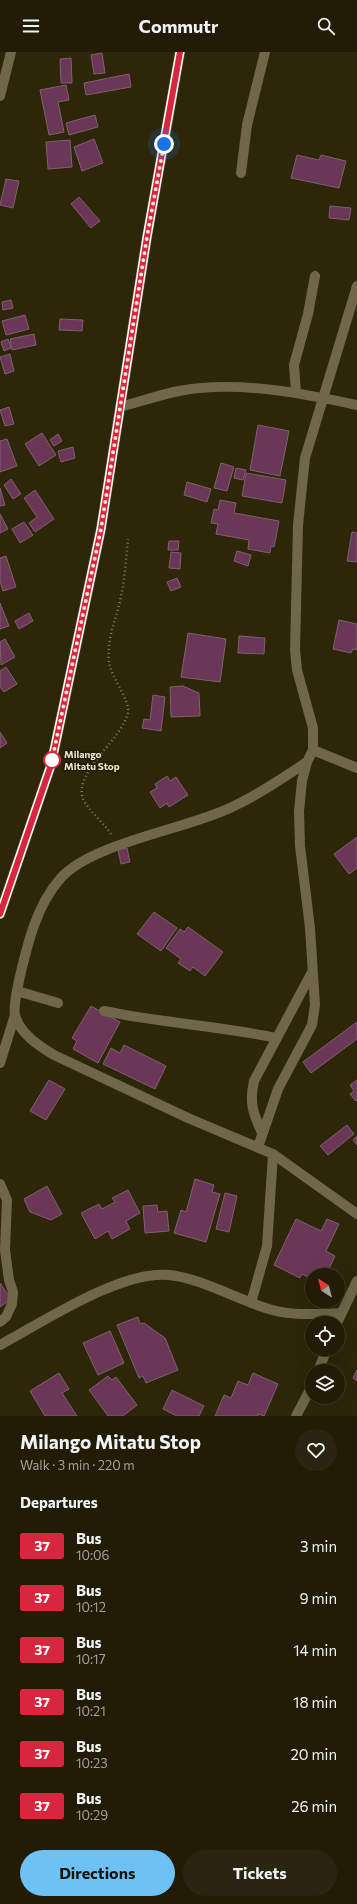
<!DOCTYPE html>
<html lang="en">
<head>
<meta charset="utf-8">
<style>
	:root { --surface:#221c07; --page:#2a2511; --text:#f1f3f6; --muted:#a2a19b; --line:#3f3a28; --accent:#6ec2f3 }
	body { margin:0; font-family:Commissioner,sans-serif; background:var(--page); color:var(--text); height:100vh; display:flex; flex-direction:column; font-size:15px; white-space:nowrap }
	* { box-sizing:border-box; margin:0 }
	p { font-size:13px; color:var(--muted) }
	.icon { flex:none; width:22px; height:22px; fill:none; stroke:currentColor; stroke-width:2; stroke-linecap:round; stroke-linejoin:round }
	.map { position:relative; height:1364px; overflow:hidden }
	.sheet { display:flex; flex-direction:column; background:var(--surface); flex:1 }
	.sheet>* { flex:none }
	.badge { padding:0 8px; border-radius:3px; font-size:14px; line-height:26px }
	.needle { width:26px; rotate:324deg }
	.fabs { position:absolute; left:305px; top:1216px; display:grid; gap:8px }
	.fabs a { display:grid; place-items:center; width:40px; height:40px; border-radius:50%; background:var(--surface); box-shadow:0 4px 16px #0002,0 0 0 1px var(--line); font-size:20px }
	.you { position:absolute; width:20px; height:20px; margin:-10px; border:3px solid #fff; border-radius:50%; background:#1a73e8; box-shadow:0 0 0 6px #1a73e833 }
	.map>.badge { position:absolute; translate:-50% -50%; box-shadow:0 0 0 2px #fff }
	h2 { padding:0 20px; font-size:15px; line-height:36px }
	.round { display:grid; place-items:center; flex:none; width:42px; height:42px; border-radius:21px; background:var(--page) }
	.headline { display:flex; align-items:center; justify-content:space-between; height:68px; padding:0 20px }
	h1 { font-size:19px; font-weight:700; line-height:30px }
	.button { display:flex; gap:8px; margin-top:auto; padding:8px 20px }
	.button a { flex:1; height:46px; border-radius:24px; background:var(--accent); color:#111; font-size:16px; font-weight:700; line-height:46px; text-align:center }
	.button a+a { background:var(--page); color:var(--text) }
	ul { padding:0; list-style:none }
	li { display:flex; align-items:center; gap:12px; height:52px; padding:0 20px }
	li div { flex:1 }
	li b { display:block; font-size:15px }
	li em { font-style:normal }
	li .badge { min-width:44px; font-weight:700; text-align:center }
	header { display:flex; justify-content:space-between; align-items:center; height:52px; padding:0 20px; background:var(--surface); font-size:18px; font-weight:700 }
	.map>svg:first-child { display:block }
	.building { fill:#6b3756; stroke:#7e6070 }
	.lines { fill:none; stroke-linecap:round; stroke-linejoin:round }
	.path { stroke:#7f7961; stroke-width:2.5; stroke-dasharray:1 3; stroke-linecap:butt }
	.minor { stroke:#6f6748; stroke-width:10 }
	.tertiary { stroke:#6f6748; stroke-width:10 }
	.line-casing { stroke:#fff; stroke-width:9 }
	.line { stroke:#d7263d; stroke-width:6 }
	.walk { stroke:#eae5d4; stroke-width:4; stroke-dasharray:0 7.2 }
	.stop-dot { fill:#fff; stroke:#d7263d; stroke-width:2 }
	.labels { text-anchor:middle; stroke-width:3; stroke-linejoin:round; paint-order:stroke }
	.stop-label { font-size:10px; font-weight:bold; fill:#eae5d4; stroke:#241c01; text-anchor:start }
</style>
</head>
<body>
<header><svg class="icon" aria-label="menu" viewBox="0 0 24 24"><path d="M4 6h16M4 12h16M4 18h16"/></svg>Commutr<svg class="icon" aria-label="search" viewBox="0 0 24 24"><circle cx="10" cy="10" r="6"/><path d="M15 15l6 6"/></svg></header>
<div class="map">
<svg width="357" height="1364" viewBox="0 0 357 1364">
	<rect width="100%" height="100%" fill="#2e2609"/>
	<!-- building -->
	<path class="building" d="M102,1L105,21L94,22L91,3Z
		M71,6L72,31H61L60,7Z
		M129,22L131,35L86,43L84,31Z
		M66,33L69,48L58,50L64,80L49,83L40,38Z
		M95,63L98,75L69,83L66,71Z
		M94,87L103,111L82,119L74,95Z
		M70,88L72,115L48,117L46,90Z
		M297,103L319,108L321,103L346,109L339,136L291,126Z
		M6,127L19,129L13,156L0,153Z
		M79,145L100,169L91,176L71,152Z
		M330,154L351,156L349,168L329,166Z
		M11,248L13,256L3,258L2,250Z
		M25,263L29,277L6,283L2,269Z
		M60,267L83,268L82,279L59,278Z
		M34,282L36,293L12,298L10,287Z
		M8,287L11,296L4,299L1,290Z
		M10,302L14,319L5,322L0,305Z
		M9,355L14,372L5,374L0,358Z
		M258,373L289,379L280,424L250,418Z
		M42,381L56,403L39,414L25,392Z
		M58,382L62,389L54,394L50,388Z
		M7,387L17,414L0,420V389Z
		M73,395L75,406L61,410L58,399Z
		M221,411L234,415L227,439L214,436Z
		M236,416L246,418L243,428L234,426Z
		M246,421L286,428L282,451L242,444Z
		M11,427L21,442L13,447L4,433Z
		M187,430L211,437L207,450L184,443Z
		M0,436L5,453L0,454Z
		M35,438L54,467L35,480L29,471L37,465L24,446Z
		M220,448L236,451L234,461L279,469L274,495L271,494L270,501L248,497L249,488L216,482L218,472L211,471L214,457L218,458Z
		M0,462L8,477L0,481Z
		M24,470L33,483L20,491L12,477Z
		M352,480L357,481V510L347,509Z
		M169,489H179L178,498H168Z
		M237,499L251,503L248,514L234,509Z
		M171,500L181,501L180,517L169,516Z
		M6,504L16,535L3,539L0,529V506Z
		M177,526L181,535L171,539L167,530Z
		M0,551L9,574L0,577Z
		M29,561L33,569L19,577L15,569Z
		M339,568L357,572V598L353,597L351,601L333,597Z
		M188,581L226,587L220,630L181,625Z
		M239,584L265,586L264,602L238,601Z
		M5,587L15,605L1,613L0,590Z
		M6,615L17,632L4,640L0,635V619Z
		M183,634L199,641L200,664L171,665L170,635Z
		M153,643L165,645L161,679L142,676L144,667L150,668Z
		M0,680L7,691L0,696Z
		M167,724L170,729L176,725L188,743L169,755L167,751L160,756L150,740L157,736L155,732Z
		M357,785V816L349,822L334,802Z
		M127,796L130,810L121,812L118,798Z
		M154,860L177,876L161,899L137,882Z
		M188,875L223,900L205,924L193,915L190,919L178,911L181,907L166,896L180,877L184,880Z
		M91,954L120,970L98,1011L73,997L77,989L72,986Z
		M357,970V987L311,1021L303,1010Z
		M124,993L166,1014L155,1037L103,1012L111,996L120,1001Z
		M49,1028L65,1037L46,1068L30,1059Z
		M357,1028V1048L356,1049L350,1042L354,1039L350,1033Z
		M347,1073L354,1082L328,1103L320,1094Z
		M357,1084V1093L353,1088Z
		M195,1127L214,1133L212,1140L220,1142L206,1190L174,1181L181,1158L186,1160Z
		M47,1134L62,1162L51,1168L30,1160L24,1147Z
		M128,1138L140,1161L126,1169L130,1177L112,1187L108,1179L95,1187L81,1161L99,1152L102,1157L115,1150L112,1146Z
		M225,1141L237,1144L229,1180L216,1177Z
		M157,1153L158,1160L167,1159L169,1179L145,1181L143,1154Z
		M296,1167L321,1179L327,1167L339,1172L326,1199L335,1204L326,1223H312V1227L302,1222L300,1226L274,1213Z
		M0,1231L11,1247L0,1255Z
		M138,1265L140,1272L144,1271L165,1286L178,1318L146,1331L143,1324L139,1326L117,1273Z
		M110,1279L124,1311L98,1323L83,1291Z
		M357,1318V1329L353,1326Z
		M59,1321L69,1337L62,1341L77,1364H45L30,1339Z
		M253,1321L278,1332L264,1364L258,1362V1364H215L224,1343L231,1346L238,1329L248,1333Z
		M108,1324L112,1328L116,1325L137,1353L123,1364H108L89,1338Z
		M172,1338L204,1354L199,1364H177L163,1357Z"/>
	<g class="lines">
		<!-- path -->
		<path class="path" d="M111,782C103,770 91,761 84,749C70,722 123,688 128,660C130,648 111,625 109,610C106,587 117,566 121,544C125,526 126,506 128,487"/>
		<!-- minor -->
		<path class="minor" d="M0,44L11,0
			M241,121L247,73L265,0
			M296,340L294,313L308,262L315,224
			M120,355C139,350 159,343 179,339C236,328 301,341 357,353
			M313,698L357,716
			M307,710C283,726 258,743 232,755C188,777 90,791 60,827C37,853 28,890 20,924C18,934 13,953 15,963C20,982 39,994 54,1003L188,1066L273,1102L357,1162
			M17,939L58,951
			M104,959C161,971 220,974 277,986
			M0,1011L15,963
			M262,1081C253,1061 249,1051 254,1029L312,920
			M258,1095L278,1037L312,973L315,953L310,876L300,794L299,759L302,729L307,710L313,698V676L297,618L295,598L298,473L305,406L357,234
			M0,1132L7,1148L5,1198L9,1228L13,1240L12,1252L6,1265L0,1270
			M251,1251L267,1194L273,1102
			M337,1271L357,1229
			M0,1293C43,1270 121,1218 169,1223C201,1226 240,1249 272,1258C295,1264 318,1262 342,1261
			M318,1319L327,1297
			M296,1364L312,1334"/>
		<!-- tertiary -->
		<path class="tertiary" d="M0,862L51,713L101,477L147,185L180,0"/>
	</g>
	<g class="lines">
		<defs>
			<path id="line" d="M0,862L51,713L101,477L147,185L180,0"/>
		</defs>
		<!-- line casing -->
		<use href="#line" class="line-casing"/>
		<!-- line -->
		<use href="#line" class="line"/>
		<!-- walk -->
		<path class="walk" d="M52,708L51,713L101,477L147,185L164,92"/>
	</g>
	<!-- markers -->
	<circle class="stop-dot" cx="52" cy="708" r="8"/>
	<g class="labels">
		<!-- stop labels -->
		<g class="stop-label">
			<text x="64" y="706">Milango<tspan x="64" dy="12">Mitatu Stop</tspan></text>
		</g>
	</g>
</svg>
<div class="fabs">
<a><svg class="needle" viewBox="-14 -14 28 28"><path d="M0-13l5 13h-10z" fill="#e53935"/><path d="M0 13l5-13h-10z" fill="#a2a19b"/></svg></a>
<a><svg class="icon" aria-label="locate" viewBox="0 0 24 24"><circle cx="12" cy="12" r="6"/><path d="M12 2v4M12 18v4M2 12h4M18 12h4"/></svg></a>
<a><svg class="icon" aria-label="layers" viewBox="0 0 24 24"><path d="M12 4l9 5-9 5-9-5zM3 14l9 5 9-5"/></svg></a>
</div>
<div class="you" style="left:164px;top:92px"></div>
</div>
<section class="sheet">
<div class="headline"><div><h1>Milango Mitatu Stop</h1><p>Walk · 3 min · 220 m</p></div><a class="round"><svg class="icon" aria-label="heart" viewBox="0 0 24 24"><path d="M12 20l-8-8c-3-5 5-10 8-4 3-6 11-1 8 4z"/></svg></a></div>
<h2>Departures</h2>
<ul>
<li><span class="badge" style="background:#d7263d;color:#fff">37</span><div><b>Bus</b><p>10:06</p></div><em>3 min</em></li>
<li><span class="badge" style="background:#d7263d;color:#fff">37</span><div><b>Bus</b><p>10:12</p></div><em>9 min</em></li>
<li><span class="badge" style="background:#d7263d;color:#fff">37</span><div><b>Bus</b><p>10:17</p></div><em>14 min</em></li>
<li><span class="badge" style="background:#d7263d;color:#fff">37</span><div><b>Bus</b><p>10:21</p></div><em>18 min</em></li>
<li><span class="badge" style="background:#d7263d;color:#fff">37</span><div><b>Bus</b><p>10:23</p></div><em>20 min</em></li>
<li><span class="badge" style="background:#d7263d;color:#fff">37</span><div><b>Bus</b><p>10:29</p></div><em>26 min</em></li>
</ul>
<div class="button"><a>Directions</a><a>Tickets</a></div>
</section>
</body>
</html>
